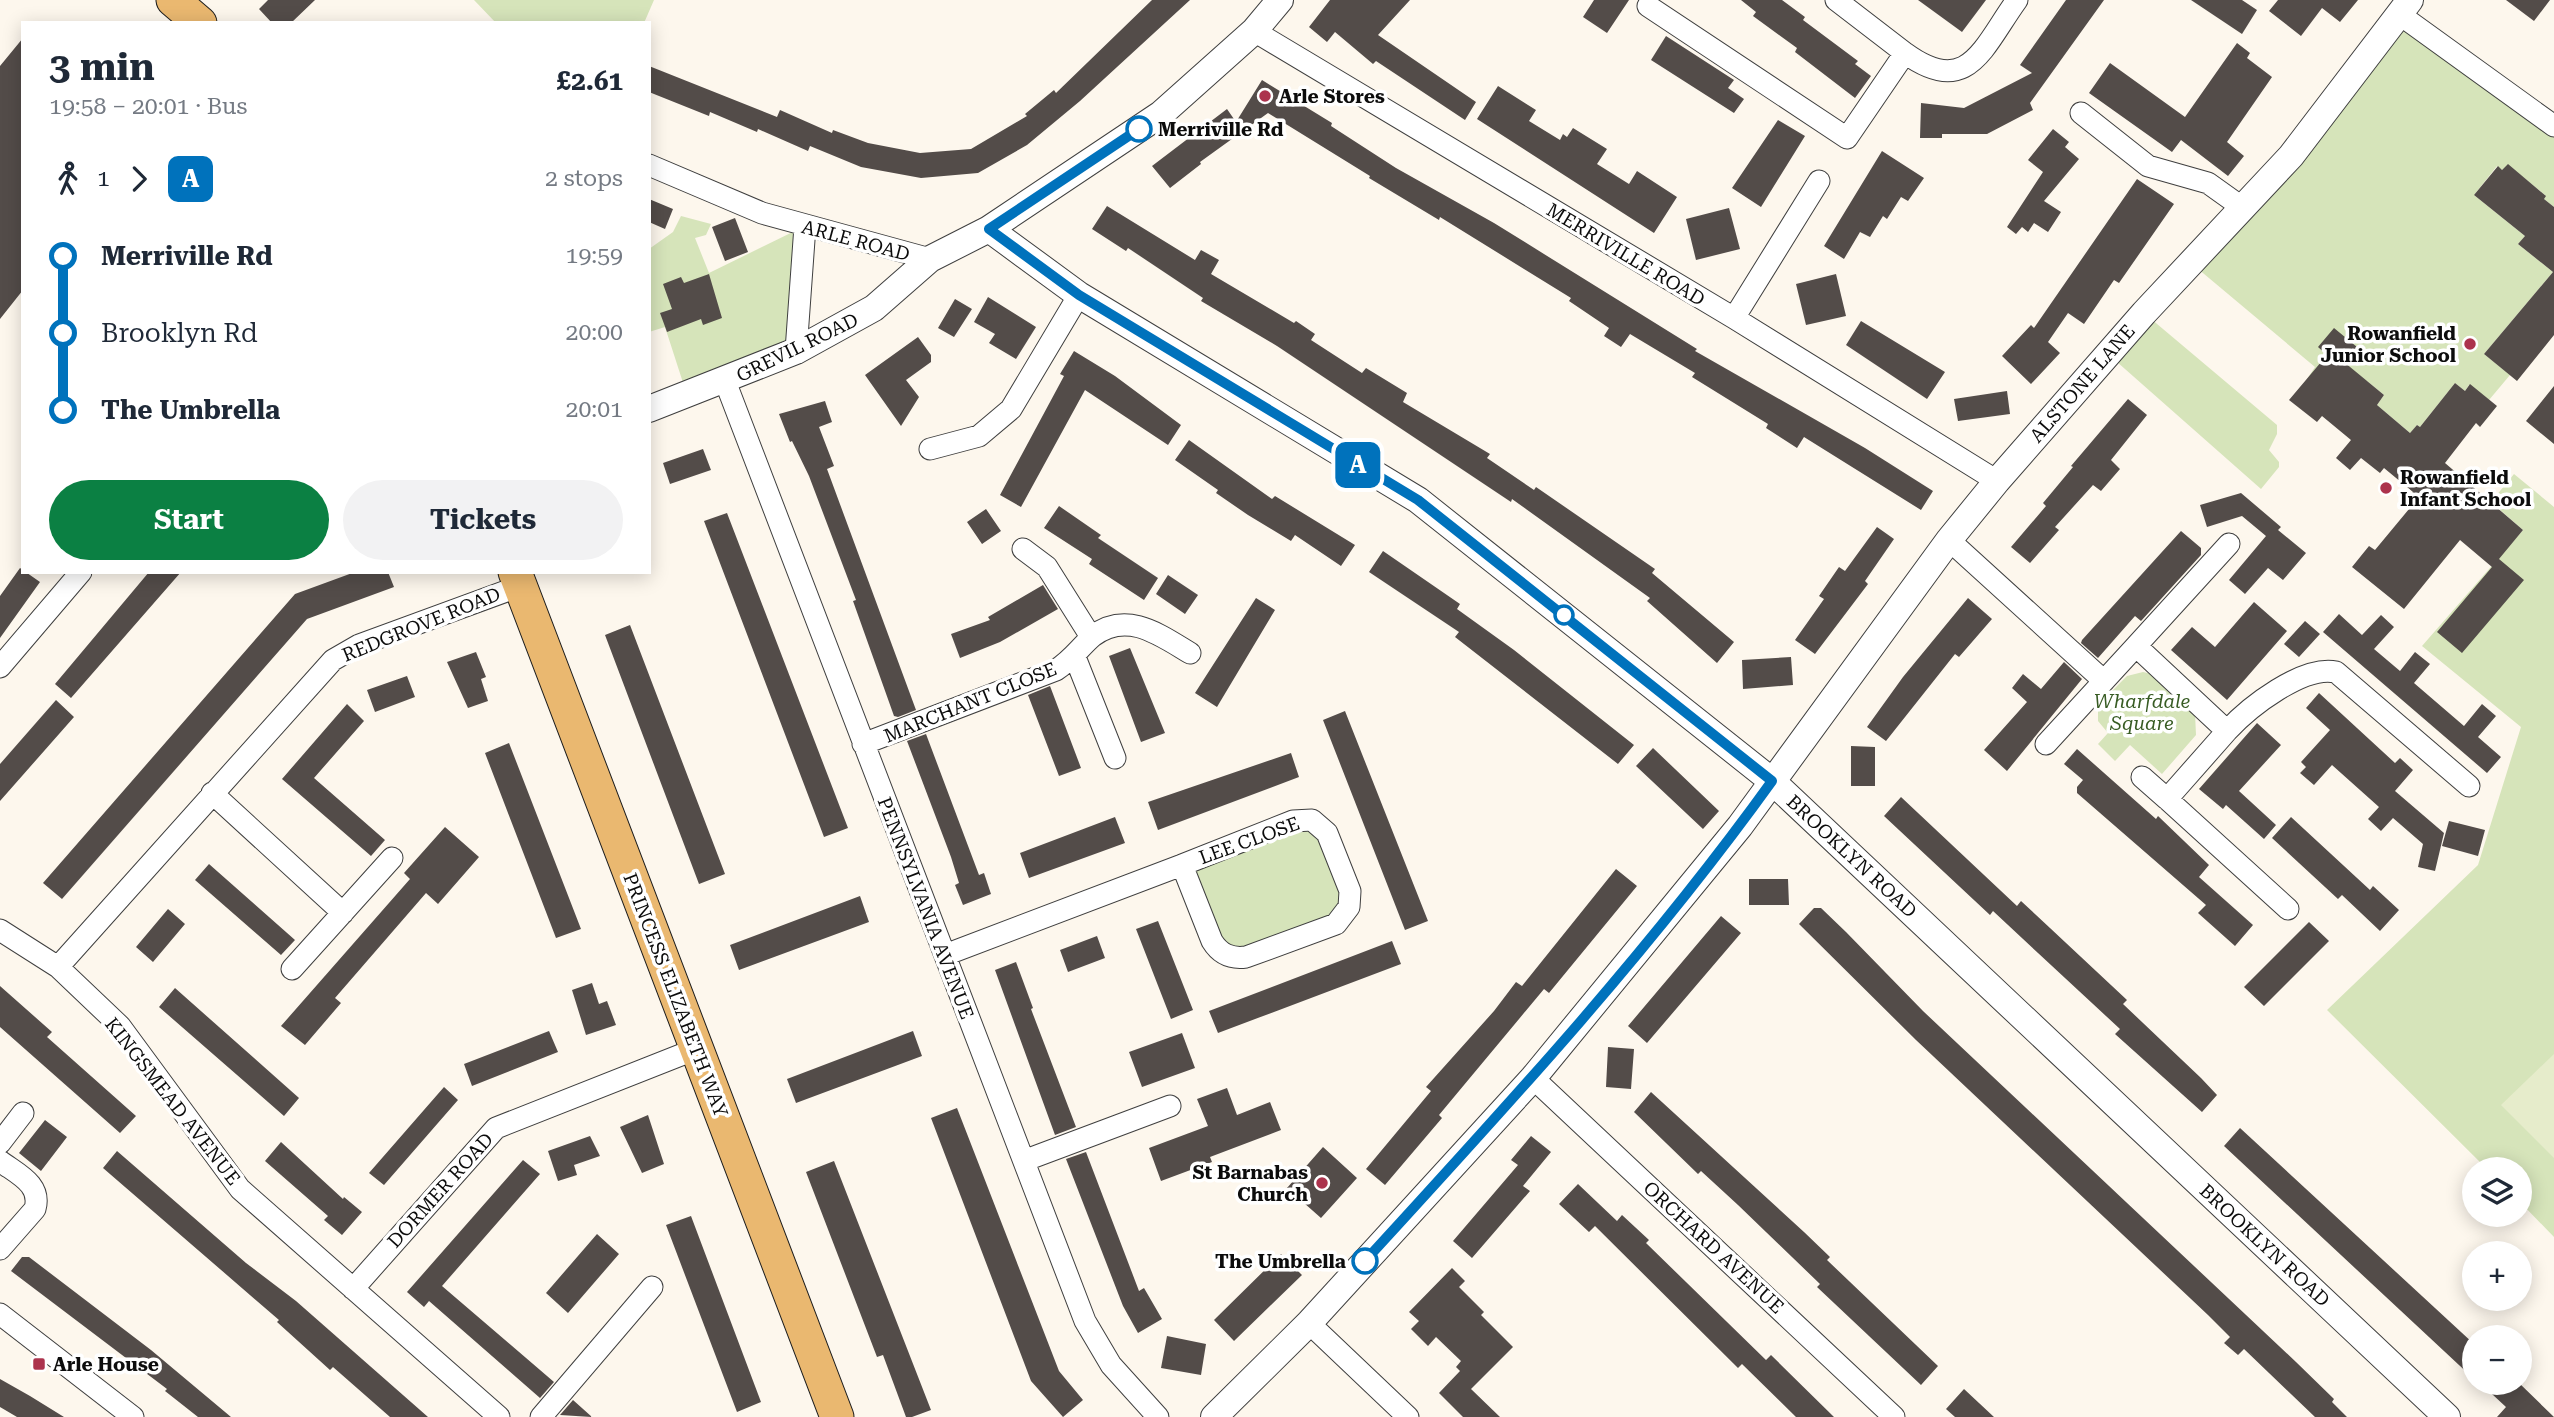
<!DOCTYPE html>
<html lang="en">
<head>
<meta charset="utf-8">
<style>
	:root { --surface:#fff; --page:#f2f2f3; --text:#1f2937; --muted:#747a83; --accent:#0b8043 }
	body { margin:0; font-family:"Roboto Serif",serif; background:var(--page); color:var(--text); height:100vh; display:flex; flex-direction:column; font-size:26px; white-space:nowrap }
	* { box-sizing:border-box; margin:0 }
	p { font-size:23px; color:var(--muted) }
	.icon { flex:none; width:38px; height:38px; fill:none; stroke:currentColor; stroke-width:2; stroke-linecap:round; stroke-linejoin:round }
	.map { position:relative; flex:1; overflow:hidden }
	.drawer { position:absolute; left:21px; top:21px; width:630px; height:553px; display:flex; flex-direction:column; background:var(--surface); border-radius:0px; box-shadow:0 4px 18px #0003 }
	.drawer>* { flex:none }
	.badge { padding:0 14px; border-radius:10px; font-size:24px; line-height:46px }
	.controls { position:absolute; left:2462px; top:1157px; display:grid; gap:14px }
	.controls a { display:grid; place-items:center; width:70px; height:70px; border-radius:50%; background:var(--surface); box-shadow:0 4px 18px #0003; font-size:35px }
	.map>.badge { position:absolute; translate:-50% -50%; box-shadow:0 0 0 4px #fff }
	.legs { display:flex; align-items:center; gap:10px; height:77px; padding:0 28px; font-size:23px }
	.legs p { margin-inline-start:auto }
	.overview { display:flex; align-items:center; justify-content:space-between; height:119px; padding:0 28px }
	h1 { font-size:38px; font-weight:700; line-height:52px }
	.primary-button { display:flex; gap:14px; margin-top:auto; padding:14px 28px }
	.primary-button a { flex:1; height:80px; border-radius:42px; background:var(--accent); color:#fff; font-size:28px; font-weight:700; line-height:80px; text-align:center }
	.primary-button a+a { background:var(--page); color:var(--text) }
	ul { padding:0 28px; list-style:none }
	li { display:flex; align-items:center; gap:24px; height:77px; font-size:26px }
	li i { display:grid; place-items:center; width:10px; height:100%; margin:0 9px; background:currentColor }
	li i::after { content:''; width:18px; height:18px; margin:-9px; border:5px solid; border-radius:50%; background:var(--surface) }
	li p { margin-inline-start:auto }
	li:first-child i { background:linear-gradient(#0000 50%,currentColor 0) }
	li:last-child i { background:linear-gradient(currentColor 50%,#0000 0) }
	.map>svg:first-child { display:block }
	.green { fill:#d6e4ba }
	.pitch { fill:#e6eccb }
	.building { fill:#534c49 }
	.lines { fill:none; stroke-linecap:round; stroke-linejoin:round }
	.minor-casing { stroke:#3f3f3f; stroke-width:23 }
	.tertiary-casing { stroke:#3f3f3f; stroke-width:28 }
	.primary-casing { stroke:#1d1d1d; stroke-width:35 }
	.minor { stroke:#fff; stroke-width:21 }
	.tertiary { stroke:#fff; stroke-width:26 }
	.primary { stroke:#eab870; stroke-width:33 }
	.line-1-casing { stroke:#fff; stroke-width:16 }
	.line-1 { stroke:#0072bc; stroke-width:10 }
	.poi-dot { fill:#ac334d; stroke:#fff; stroke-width:2.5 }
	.stop-1-dot { fill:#fff; stroke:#0072bc; stroke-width:3.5 }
	.labels { text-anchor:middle; stroke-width:7; stroke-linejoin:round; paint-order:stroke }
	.poi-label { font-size:19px; font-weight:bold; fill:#0c0c0c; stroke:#fff; text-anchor:start }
	.stop-label { font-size:19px; font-weight:bold; fill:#0c0c0c; stroke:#fff; text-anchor:start }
	.street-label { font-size:19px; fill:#0c0c0c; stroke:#fff }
	.park-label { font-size:19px; font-style:italic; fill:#385c24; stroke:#fff }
</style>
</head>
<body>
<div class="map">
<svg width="2554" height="1417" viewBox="0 0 2554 1417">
	<rect width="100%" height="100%" fill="#fdf7ed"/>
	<!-- green -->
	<path class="green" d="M474,0H654L644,23H496Z
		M2399,14L2554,126V207L2544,199L2545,195L2508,165L2502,170L2497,166L2474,195L2525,236L2518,244L2553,272L2484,354L2510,375L2489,400L2469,385L2465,391L2455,383L2420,427L2417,425L2410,433L2377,405L2384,395L2367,381L2307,379L2315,367L2191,263Z
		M681,216L711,224L706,235L695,238L709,273L805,226L796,351L687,395L665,327L649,332V249L673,232Z
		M2144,313L2277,425V434L2269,450L2279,462V467L2261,489L2108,354Z
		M2514,474L2554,507V1237L2520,1202V1169H2487L2327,1010L2478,865L2521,727L2422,646L2523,530L2491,502Z
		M2143,672L2152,674L2195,713L2196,735L2162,774L2130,745L2115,761L2098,744L2108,733L2098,721V705L2127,676Z
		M1312,820L1349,907L1231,957L1182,865Z"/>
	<!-- pitch -->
	<path class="pitch" d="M2554,1054V1158L2501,1105Z"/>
	<!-- building -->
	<path class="building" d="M268,0H315L291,23H272L259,9Z
		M1152,0H1190L1080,101L1027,145L978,173L921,178L861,167L810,146L808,151L758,129L757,132L710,112L709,116L649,92V66L777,117L780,110L832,133L833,130L868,143L920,153L971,149L1027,116L1025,114L1054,90L1056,93Z
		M1330,0H1410L1378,35L1476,102L1465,120L1376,61L1373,64L1335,32L1327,42L1309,27Z
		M1594,0H1629L1607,33L1583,17Z
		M1741,0H1782L1805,17L1803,20L1858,61L1855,64L1871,76L1855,98L1795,52L1797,48L1753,16L1756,12Z
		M1918,0H1986L1962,32Z
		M2066,0H2104L2030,103L2033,110L1987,134H1942V138H1920L1921,103L1964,108L2032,73L2020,65Z
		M2191,0H2242L2257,10L2242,34Z
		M2278,0H2358L2340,22L2322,8L2301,36L2269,11Z
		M2506,0H2550L2534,21Z
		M1666,36L1734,80L1728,88L1744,99L1734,113L1651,60Z
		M23,38V290L0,319V66Z
		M2237,43L2250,53L2247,58L2272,77L2227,142L2244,156L2228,176L2181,140L2172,152L2089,93L2110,63L2185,117Z
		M1262,80L1332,123L1331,126L1396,168L1494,223L1697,349L1695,351L1865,448L1933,491L1921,510L1804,437L1797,448L1766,428L1768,424L1692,377L1695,373L1630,334L1621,347L1604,336L1609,328L1569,301L1571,298L1440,217L1439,220L1369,178L1370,176L1268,113L1200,162L1201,164L1170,188L1152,166L1227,109L1236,122Z
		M1498,86L1536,110L1529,121L1560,140L1563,134L1567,137L1573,128L1607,149L1597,164L1629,184L1637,171L1677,197L1654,233L1477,119Z
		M1778,120L1805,136L1761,207L1732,188Z
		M2053,129L2069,142L2065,147L2079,159L2044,201L2061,212L2048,232L2034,223L2028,232L2022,227L2016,234L2007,227L2043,172L2028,160Z
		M1882,151L1924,178L1908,201L1901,197L1887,219L1883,216L1870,237L1860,232L1844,259L1824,246Z
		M2508,164L2546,196L2544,199L2554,207V335L2517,381L2484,354L2553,272L2518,244L2525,236L2474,195L2498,166L2502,170Z
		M2137,179L2174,204L2119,283L2114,280L2084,324L2068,313L2048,342L2060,353L2031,384L2002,356L2031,325L2034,328Z
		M649,199L673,209L665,229L649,222Z
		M1107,206L1195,260L1201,250L1219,260L1211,274L1294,323L1296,321L1315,334L1311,340L1362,373L1366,368L1407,393L1403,402L1490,454L1487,458L1534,490L1536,487L1655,569L1652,573L1734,642L1717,663L1647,601L1650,598L1512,499L1511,502L1277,346L1201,301L1203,298L1128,248L1126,251L1092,229Z
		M1729,208L1740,249L1696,260L1686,219Z
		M735,218L748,252L725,261L712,227Z
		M709,274L722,318L703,325L701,319L667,332L660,313L672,309L663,284L681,277L684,283Z
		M1836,274L1846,316L1806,325L1796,284Z
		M988,297L1036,327L1016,359L989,343L995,334L974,322Z
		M955,299L972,309L954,337L938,328Z
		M1861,321L1945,372L1927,399L1846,345Z
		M2334,328L2357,347L2344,362L2384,395L2377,405L2410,433L2417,425L2420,427L2455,383L2465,391L2470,384L2497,406L2480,427L2476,423L2445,463L2523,530L2499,559L2524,580L2462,653L2437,632L2492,567L2460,540L2404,609L2352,567L2369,546L2375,550L2414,503L2409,498L2413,492L2384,468L2380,473L2361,458L2350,470L2336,458L2351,440L2322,416L2317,422L2289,400L2327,355L2318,347Z
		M918,337L931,355V362L906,380L919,397L901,426L865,375Z
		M1074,351L1115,376L1181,425L1168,445L1085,390L1021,507L1000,495L1064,376L1060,374Z
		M2554,386V444L2526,421Z
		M2007,391L2010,414L1958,421L1954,399Z
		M2128,399L2147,415L2111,460L2120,469L2101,491L2093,485L2055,527L2059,530L2030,563L2011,547L2046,506L2043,503L2073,467L2071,466Z
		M825,401L832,422L819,427L834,466L827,469L916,710L898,717L894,716L853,601L856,600L809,476L792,441L790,442L779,414Z
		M1189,440L1272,499L1275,496L1355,545L1341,566L1295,535L1291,541L1248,515L1216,493L1218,490L1175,460Z
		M703,449L711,470L670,484L663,463Z
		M2241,493L2281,527L2278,530L2306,553L2283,580L2268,568L2245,594L2229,580L2266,536L2242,516L2207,527L2200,505Z
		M1059,506L1101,535L1098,538L1158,578L1144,600L1089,564L1092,559L1044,528Z
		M986,509L1001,531L982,544L967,522Z
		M727,513L848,828L824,837L704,521Z
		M1877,527L1894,539L1865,581L1868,584L1815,654L1795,640L1824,599L1819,596L1839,567L1845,571Z
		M2181,531L2201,548V555L2141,621L2135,616L2098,658L2081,643L2082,640Z
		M1383,551L1460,604L1457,609L1514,650L1634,745L1618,764L1455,637L1459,632L1369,572Z
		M20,568L40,582L0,638V596Z
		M149,572H181L71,698L55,684Z
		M355,572H388L394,587L307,619L62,899L43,883L295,594Z
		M1168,575L1198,595L1185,614L1156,594Z
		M1043,585L1058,609L1000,642L960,658L951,634L990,620L988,617Z
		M1256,598L1275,610L1217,707L1195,693Z
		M1968,598L1992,619L1959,657L1955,654L1886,741L1867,727L1903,677Z
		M2254,602L2287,631L2227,700L2171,650L2192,627L2215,647Z
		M2339,614L2362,635L2381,615L2394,627L2374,649L2400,671L2415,652L2430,664L2414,683L2464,726L2482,704L2496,716L2478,737L2501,757L2487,773L2323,632Z
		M2305,621L2320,634L2299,657L2284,644Z
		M630,625L725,874L699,884L605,635Z
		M1130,648L1165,733L1141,742L1109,656Z
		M476,652L486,677L481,679L488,701L468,708L447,662Z
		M1791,657L1793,685L1743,689L1742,660Z
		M2064,662L2082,679L2007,771L1984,750L2027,702L2012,688L2023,674L2041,689Z
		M407,676L415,697L375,712L367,690Z
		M1050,686L1081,768L1059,776L1028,695Z
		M2319,693L2395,763L2400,758L2413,770L2395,791L2444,833L2435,871L2418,867L2423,844L2393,818L2381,831L2368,819L2379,807L2332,765L2314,785L2300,773L2306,767L2301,762L2330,730L2306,708Z
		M56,700L74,717L0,801V764Z
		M347,704L364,721L314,778L385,840L371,856L282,779Z
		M1345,711L1428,921L1405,930L1323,720Z
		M2257,723L2281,745L2239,791L2276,825L2264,839L2226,805L2223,809L2199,789Z
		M926,734L979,875L984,873L991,894L963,905L955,885L959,883L951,857L907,741Z
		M509,743L581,929L556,938L485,753Z
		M1851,746L1875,747V786H1851Z
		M1653,748L1719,811L1703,829L1636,766Z
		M2077,749L2156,819L2158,816L2209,865L2199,877L2253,925L2235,946L2198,913L2206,905L2077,793V787L2083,780L2064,764Z
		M1291,753L1299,777L1158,830L1148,802Z
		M1901,797L2017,906L2021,901L2050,928L2127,1000L2123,1004L2201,1078L2217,1095L2202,1112L2115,1034L2120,1029L2038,953L1993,911L1990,915L1884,816Z
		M1115,817L1125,843L1029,878L1020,853Z
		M2291,817L2370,890L2373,886L2399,910L2380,931L2342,895L2338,899L2272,838Z
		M2449,821L2485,830L2478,856L2442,846Z
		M445,827L479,857L438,904L426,893L335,998L341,1003L305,1045L281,1026L410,879L404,873Z
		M209,864L295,940L281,955L195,880Z
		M1616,869L1637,886L1549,993L1544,989L1439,1115L1442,1118L1385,1185L1366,1169L1431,1091L1426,1087L1494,1011L1516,982L1522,986Z
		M1749,879H1788L1789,905H1749Z
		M860,896L869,922L739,970L730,945Z
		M1814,908H1821L1846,932L1923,1011L2296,1362L2334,1399L2332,1402L2347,1417H2315L2244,1349L2238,1355L2224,1343L2230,1337L2208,1315L1916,1040L1799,924Z
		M168,909L185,924L153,962L136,947Z
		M1721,916L1741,933L1647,1043L1628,1026Z
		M1158,921L1193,1010L1171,1019L1136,929Z
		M2309,922L2329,941L2264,1006L2244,987Z
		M1097,936L1105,958L1068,972L1060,950Z
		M1392,941L1401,964L1218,1033L1209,1011Z
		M1016,962L1033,1008L1031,1009L1076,1127L1055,1135L995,970Z
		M592,983L599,1004L607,1001L616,1025L586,1035L572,990Z
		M0,986L52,1032L47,1037L136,1116L120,1133L0,1027Z
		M175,988L299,1098L284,1116L159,1007Z
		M549,1031L558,1052L472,1086L464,1064Z
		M913,1031L922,1056L796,1103L787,1079Z
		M1182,1033L1195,1068L1142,1087L1129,1052Z
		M1608,1047L1634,1049L1631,1089L1606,1087Z
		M444,1087L458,1100L384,1185L369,1173Z
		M1227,1088L1237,1115L1270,1102L1281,1130L1210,1157L1212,1162L1161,1181L1149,1148L1208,1126L1197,1099Z
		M1651,1092L1804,1232L1830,1257L1827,1260L1938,1366L1921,1385L1817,1287L1820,1284L1738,1205L1701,1171L1698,1174L1634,1112Z
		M957,1108L1059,1371L1083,1400L1063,1417L1031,1381L931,1118Z
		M648,1115L664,1164L642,1173L620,1127Z
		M45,1120L67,1137L41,1171L19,1153Z
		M2240,1128L2474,1344V1379L2224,1146Z
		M590,1136L600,1156L574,1165L577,1175L558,1181L548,1151Z
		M1531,1136L1551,1152L1523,1186L1530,1191L1472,1258L1453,1241L1518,1165L1511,1160Z
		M281,1142L343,1199L344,1197L362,1212L342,1235L324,1220L328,1216L265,1161Z
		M1323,1147L1357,1178L1321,1218L1287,1188Z
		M117,1151L246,1263L296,1301L428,1417H390L333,1367L330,1370L277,1322L279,1320L103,1168Z
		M1086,1152L1139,1291L1144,1288L1162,1319L1138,1333L1123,1306L1066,1159Z
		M523,1160L540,1174L442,1286L554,1382L540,1398L429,1301L424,1307L407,1292Z
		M834,1161L931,1410L912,1417H906L883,1355L877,1357L806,1172Z
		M1578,1184L1617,1221L1622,1215L1649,1240L1646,1243L1766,1360L1771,1355L1834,1417H1796L1742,1364L1738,1368L1595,1226L1589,1232L1559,1204Z
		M691,1216L761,1402L737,1412L666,1225Z
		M597,1234L619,1254L568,1313L546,1293Z
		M1281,1254L1302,1275L1234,1341L1214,1320Z
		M22,1257H29L151,1350L231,1417H198L165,1391L167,1389L11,1271Z
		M1452,1268L1465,1281L1459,1287L1484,1312L1481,1315L1513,1347L1471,1389L1500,1417H1463L1439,1393L1460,1371L1456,1367L1461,1361L1436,1337L1428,1346L1411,1329L1419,1321L1409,1312Z
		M1167,1336L1206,1344L1201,1375L1161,1368Z
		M0,1379L30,1396L64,1417H17L0,1407Z
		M2479,1382H2518L2554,1417H2497L2506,1407Z
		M1964,1389L1994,1417H1955L1946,1409Z
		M573,1400L592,1417L560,1415Z"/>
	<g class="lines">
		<defs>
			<path id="minor" d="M1648,6L1847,138L1905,53L1836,0
				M2399,14L2554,126
				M1254,31L1734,318L1997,481
				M1905,53C1968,99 1983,47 2017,0
				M2081,113L2148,166L2208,183L2243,208
				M649,165L762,213L930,259
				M1734,318L1819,181
				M796,351L805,226
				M725,381L1085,1321L1111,1365L1158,1417
				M930,449L979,436L1011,409L1079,295
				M1949,540L2104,681
				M1023,549L1047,567L1091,637
				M2136,646L2229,544
				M1075,657L1115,758
				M0,667L81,572
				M2227,731C2249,707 2303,665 2336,672L2469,786
				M863,744L1056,670C1073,659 1080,647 1093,636C1127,610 1160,635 1190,653
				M2046,744L2136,646L2227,731L2167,799L2142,777
				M212,793L343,913
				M2167,799L2288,909
				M0,930L58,967L120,1026L240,1189L499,1417
				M945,955L1182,865L1212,941C1220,954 1231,959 1246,957L1336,924L1349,907L1350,891L1327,833L1312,820L1293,821L1182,865
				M58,967L333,660L359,645L520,586
				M292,969L392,858
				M1533,1078L1894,1417
				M0,1143L23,1113
				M1026,1160L1170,1106
				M0,1161C17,1174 42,1184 35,1209L0,1249
				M353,1289L496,1128L696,1049
				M0,1314L133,1417
				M1309,1323L1408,1417
				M541,1417L652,1287"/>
			<path id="tertiary" d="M989,229L1079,295L1418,500L1772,781L2447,1417
				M649,409L796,351L874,308L930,259L989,229L1161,114L1254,31L1280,0
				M1214,1417L1309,1323L1533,1078L1740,826L1949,540L1997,481L2144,313L2291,156L2410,0"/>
			<path id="primary" d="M173,0L200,23
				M515,572L837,1417"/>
		</defs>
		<!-- minor casing -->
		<use href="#minor" class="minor-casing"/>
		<!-- tertiary casing -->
		<use href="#tertiary" class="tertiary-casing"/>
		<!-- primary casing -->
		<use href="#primary" class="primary-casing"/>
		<!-- minor -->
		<use href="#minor" class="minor"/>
		<!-- tertiary -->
		<use href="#tertiary" class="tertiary"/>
		<!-- primary -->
		<use href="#primary" class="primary"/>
	</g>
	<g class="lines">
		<defs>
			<path id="line-1" d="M1139,129L989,229L1079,295L1418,500L1772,781C1649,952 1506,1107 1365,1261"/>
		</defs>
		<!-- line-1 casing -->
		<use href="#line-1" class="line-1-casing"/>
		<!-- line-1 -->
		<use href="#line-1" class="line-1"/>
	</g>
	<!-- markers -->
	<g class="poi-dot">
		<circle cx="1265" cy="96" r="7"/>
		<circle cx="2470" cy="344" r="7"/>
		<circle cx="2386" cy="488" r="7"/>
		<circle cx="1322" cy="1183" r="7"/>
		<rect x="32" y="1357" width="14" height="14" rx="3.5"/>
	</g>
	<g class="stop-1-dot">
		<circle cx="1139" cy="129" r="12"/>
		<circle cx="1564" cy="615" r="9"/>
		<circle cx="1365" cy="1261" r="12"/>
	</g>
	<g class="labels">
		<!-- poi labels -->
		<g class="poi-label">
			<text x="1279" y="103">Arle Stores</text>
			<text x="2456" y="340" text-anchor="end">Rowanfield<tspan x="2456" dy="22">Junior School</tspan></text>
			<text x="2400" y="484">Rowanfield<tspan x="2400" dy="22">Infant School</tspan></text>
			<text x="1308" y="1179" text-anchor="end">St Barnabas<tspan x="1308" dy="22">Church</tspan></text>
			<text x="53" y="1371">Arle House</text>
		</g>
		<!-- stop labels -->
		<g class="stop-label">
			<text x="1158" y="136">Merriville Rd</text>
			<text x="1346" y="1268" text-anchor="end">The Umbrella</text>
		</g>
		<!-- street labels -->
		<g class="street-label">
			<text transform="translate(856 240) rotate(15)" y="7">ARLE ROAD</text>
			<text transform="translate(1626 254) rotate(31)" y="7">MERRIVILLE ROAD</text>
			<text transform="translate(797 347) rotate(-26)" y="7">GREVIL ROAD</text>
			<text transform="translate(2082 383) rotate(-49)" y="7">ALSTONE LANE</text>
			<text transform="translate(421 624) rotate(-22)" y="7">REDGROVE ROAD</text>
			<text transform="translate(970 702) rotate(-22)" y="7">MARCHANT CLOSE</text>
			<text transform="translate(1249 840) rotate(-20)" y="7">LEE CLOSE</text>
			<text transform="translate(1852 856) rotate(43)" y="7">BROOKLYN ROAD</text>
			<text transform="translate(926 908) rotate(69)" y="7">PENNSYLVANIA AVENUE</text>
			<text transform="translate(676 995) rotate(69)" y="7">PRINCESS ELIZABETH WAY</text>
			<text transform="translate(173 1101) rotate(52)" y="7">KINGSMEAD AVENUE</text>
			<text transform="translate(440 1190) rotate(-48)" y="7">DORMER ROAD</text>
			<text transform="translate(2265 1245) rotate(43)" y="7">BROOKLYN ROAD</text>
			<text transform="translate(1714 1247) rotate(43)" y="7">ORCHARD AVENUE</text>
		</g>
		<!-- park labels -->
		<g class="park-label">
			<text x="2142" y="708">Wharfdale<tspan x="2142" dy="22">Square</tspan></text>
		</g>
	</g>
</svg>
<div class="controls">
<a><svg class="icon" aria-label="layers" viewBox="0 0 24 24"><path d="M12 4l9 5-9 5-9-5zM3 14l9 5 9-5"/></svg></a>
<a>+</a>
<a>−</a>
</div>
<b class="badge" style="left:1358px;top:465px;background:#0072bc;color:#fff">A</b>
<section class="drawer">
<div class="overview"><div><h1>3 min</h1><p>19:58 – 20:01 · Bus</p></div><b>£2.61</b></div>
<div class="legs"><svg class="icon" aria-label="walk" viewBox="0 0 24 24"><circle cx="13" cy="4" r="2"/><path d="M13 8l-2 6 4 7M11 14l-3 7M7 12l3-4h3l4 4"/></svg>1<svg class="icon" aria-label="forward" viewBox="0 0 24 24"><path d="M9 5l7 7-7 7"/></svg><b class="badge" style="background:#0072bc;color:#fff">A</b><p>2 stops</p></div>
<ul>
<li><i style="color:#0072bc"></i><b>Merriville Rd</b><p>19:59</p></li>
<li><i style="color:#0072bc"></i><span>Brooklyn Rd</span><p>20:00</p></li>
<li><i style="color:#0072bc"></i><b>The Umbrella</b><p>20:01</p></li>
</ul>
<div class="primary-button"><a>Start</a><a>Tickets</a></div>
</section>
</div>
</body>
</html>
